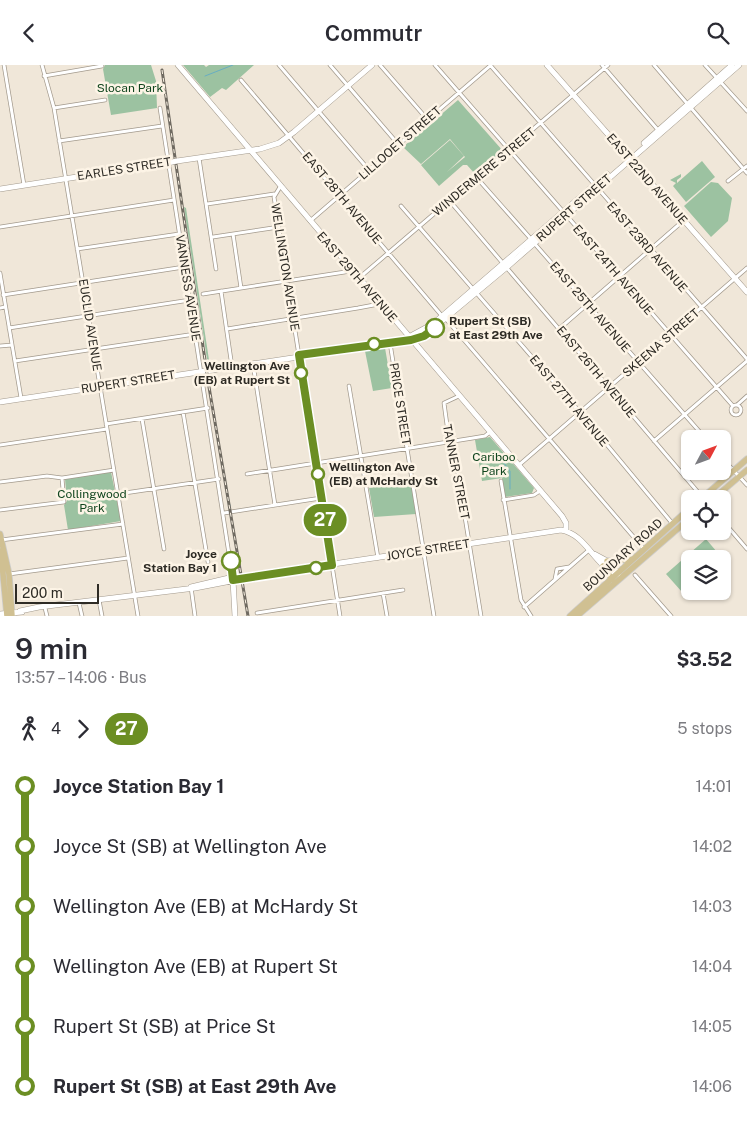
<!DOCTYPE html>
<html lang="en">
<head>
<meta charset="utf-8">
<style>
	:root { --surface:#fff; --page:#f7f7f7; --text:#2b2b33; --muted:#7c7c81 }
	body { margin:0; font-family:"Public Sans",sans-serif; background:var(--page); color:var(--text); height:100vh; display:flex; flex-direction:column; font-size:19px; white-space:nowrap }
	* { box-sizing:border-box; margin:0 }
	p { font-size:16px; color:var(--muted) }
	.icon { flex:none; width:28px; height:28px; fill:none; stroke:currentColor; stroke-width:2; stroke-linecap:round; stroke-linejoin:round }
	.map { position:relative; height:551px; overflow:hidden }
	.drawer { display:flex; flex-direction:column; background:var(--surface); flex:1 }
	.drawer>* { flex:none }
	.badge { padding:0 10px; border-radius:16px; font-size:18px; line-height:32px }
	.needle { width:32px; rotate:49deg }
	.tools { position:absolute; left:681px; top:365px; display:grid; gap:10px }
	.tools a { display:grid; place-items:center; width:50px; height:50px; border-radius:8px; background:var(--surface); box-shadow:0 1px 4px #0004; font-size:25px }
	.scale { position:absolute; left:15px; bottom:12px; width:84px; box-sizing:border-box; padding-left:5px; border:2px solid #2e2b25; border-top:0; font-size:14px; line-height:18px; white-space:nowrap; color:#2e2b25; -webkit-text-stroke:4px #fdf4e6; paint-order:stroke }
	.map>.badge { position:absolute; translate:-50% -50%; box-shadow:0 0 0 2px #fff }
	.legs { display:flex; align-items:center; gap:8px; height:55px; padding:0 15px; font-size:16px }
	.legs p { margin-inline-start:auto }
	.headline { display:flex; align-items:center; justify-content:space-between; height:85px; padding:0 15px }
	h1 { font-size:28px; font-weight:600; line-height:38px }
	ul { padding:0 15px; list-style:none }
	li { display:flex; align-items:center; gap:18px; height:60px; font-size:19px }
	li i { display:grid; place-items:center; width:8px; height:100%; margin:0 6px; background:currentColor }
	li i::after { content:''; width:12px; height:12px; margin:-6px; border:4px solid; border-radius:50%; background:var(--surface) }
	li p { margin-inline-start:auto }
	li:first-child i { background:linear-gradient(#0000 50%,currentColor 0) }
	li:last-child i { background:linear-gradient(currentColor 50%,#0000 0) }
	header { display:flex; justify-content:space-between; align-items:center; height:65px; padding:0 15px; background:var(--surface); font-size:22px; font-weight:600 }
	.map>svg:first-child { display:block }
	.green { fill:#9cc2a1 }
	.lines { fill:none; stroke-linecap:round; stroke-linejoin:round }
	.stream { stroke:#68adc2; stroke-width:1 }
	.street-casing { stroke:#a39a8d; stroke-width:4.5 }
	.secondary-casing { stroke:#a39a8d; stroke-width:6 }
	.primary-casing { stroke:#cdcccb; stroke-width:7 }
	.street { stroke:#fff; stroke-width:3 }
	.secondary { stroke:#fff; stroke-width:5 }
	.primary { stroke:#d0c092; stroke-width:5.5 }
	.rail-casing { stroke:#6f6a61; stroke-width:3 }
	.rail { stroke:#fdf4e6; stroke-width:1; stroke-dasharray:4; stroke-linecap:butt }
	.secondary-bridge-casing { stroke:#a39a8d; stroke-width:6; stroke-linecap:butt }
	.secondary-bridge { stroke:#fff; stroke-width:5 }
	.line-1-casing { stroke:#fff; stroke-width:11 }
	.line-1 { stroke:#6b8e23; stroke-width:8 }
	.stop-1-dot { fill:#fff; stroke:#6b8e23; stroke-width:2.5 }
	.labels { text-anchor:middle; stroke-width:5; stroke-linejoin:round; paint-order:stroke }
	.park-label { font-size:12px; fill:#10451e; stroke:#fdf4e6 }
	.street-label { font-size:12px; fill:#2e2b25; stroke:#fdf4e6 }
	.stop-label { font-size:12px; font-weight:bold; fill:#2e2b25; stroke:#fdf4e6; text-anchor:start }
</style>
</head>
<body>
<header><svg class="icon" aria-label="back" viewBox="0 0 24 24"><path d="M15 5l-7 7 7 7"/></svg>Commutr<svg class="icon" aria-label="search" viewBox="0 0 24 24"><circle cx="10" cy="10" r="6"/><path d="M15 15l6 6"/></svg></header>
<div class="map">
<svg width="747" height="551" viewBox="0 0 747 551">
	<rect width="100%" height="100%" fill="#f0e7d9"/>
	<!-- green -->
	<path class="green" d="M105,0H151L156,16L157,43L111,50L103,4Z
		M183,0H204L206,2L209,0H254L226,25L222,23L210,32Z
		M458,35L503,86L475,109L467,100H463L439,121L421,100L450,75L464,91L447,107L465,92L450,74L421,99L403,82Z
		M702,96L715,112L686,137L673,121L676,118L670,115L681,109V112L677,115V118Z
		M711,117L718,118L732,133L728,156L711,172L684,141Z
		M184,142L186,143L209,295L207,294Z
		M385,283L392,323L373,326L365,286Z
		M490,372L534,423L532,428L505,432L502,413L482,416L475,375Z
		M111,407L121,456L68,465L64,440L67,436L65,414Z
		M411,415L416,449L374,452L369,423Z
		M706,474L722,493L690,494V520L682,527L666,509Z"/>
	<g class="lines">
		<!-- stream -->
		<path class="stream" d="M205,11L233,0
			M500,393L510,406V424
			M222,397L224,409
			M225,416L230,441"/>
		<defs>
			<path id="street" d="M4,0L24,120
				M42,0L54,43L138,551
				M279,0L369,105
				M330,0L398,79
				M380,0L427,54
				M435,0L733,341
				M490,0L747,294
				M602,0L658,65
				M654,0L747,108
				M705,0L747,46
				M44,11L102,1
				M241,15L442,251
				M54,43L105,35
				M160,43L233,515
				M59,76L162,61
				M199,93L216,204
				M477,113L531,174
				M728,116L747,101
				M280,122L274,132L340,551
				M449,135L703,433
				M207,139L274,129
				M401,141L578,345L672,458
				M310,156L491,0
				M0,162L174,135
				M233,169L241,223
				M213,172L279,162
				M534,178L706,374
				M77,184L179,169
				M0,208L21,333
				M359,213L608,0
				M221,226L232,302
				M203,229L345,207L350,203
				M3,230L184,202
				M0,243L5,242
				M446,254L644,484
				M9,263L190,235
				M227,264L358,243L374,240L378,237
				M559,264L683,156
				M390,278L434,551
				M0,281L12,280
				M15,296L195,269
				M253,299L275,440
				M349,321L378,493
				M459,331L444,338L447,360L453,378L481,551
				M737,340L747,331
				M731 345a5 5 0 1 1 10 0a5 5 0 1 1-10 0Z
				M183,347L208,497
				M142,354L164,484
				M106,359L208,343
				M654,376L747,296
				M0,380L107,364
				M722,393L747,420
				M519,400L747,203
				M247,409L473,373L485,371L490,367
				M501,416L521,535L531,551
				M0,417L47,411L62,413L114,405
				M118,429L219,414
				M503,435L534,430L540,426
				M0,445L64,437L62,413
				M224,448L321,433
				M722,455L747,484
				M1,475L123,459
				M9,509L128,493
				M635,510L671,551
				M555,514L557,504L569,502
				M191,522L195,551
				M383,528L387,551
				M99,535L102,551
				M79,538L82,551
				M524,542L589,485
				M45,543L47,551
				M257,548L403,525"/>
			<path id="secondary" d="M178,0L562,451L566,458V465
				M547,0L747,227
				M644,78L732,0
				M177,96L260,84L279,78L294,67L372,0
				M0,124L172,97
				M407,273L433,259L607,109
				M0,337L411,275L424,271L507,202L739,0
				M594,489L607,496L618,508
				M233,515L235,551
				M191,522L229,513L233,515
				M20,546L39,542L195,523L273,508L561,465C588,470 593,501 618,509
				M0,549L22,547"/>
			<path id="primary" d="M701,434L747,394
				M713,434L747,405
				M0,469L9,509L12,551
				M3,484L1,488L7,551
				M607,496L633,494
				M603,501L612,514
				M570,551L690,443
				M577,551L690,453"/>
		</defs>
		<!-- street casing -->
		<use href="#street" class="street-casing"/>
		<!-- secondary casing -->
		<use href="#secondary" class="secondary-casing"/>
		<!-- primary casing -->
		<use href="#primary" class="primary-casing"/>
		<!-- street -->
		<use href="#street" class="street"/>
		<!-- secondary -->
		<use href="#secondary" class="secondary"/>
		<!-- primary -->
		<use href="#primary" class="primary"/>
		<defs>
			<path id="rail" d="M162,5L209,322L248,551"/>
		</defs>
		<!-- rail casing -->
		<use href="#rail" class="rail-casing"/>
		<!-- rail -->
		<use href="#rail" class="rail"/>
		<defs>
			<path id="secondary-bridge" d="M172,97L177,96"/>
		</defs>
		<!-- secondary-bridge casing -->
		<use href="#secondary-bridge" class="secondary-bridge-casing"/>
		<!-- secondary-bridge -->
		<use href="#secondary-bridge" class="secondary-bridge"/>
	</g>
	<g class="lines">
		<defs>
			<path id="line-1" d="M231,496L233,515L332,500L299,290L411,275L424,271L435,263"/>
		</defs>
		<!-- line-1 casing -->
		<use href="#line-1" class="line-1-casing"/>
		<!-- line-1 -->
		<use href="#line-1" class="line-1"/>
	</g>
	<!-- markers -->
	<g class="stop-1-dot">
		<circle cx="435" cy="263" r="9"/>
		<circle cx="374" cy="279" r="6"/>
		<circle cx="301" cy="308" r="6"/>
		<circle cx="318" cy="409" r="6"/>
		<circle cx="231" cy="496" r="9"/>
		<circle cx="316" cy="503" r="6"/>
	</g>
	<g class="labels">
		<!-- park labels -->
		<g class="park-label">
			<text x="130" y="27">Slocan Park</text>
			<text x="494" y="396">Cariboo<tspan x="494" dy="14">Park</tspan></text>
			<text x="92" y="433">Collingwood<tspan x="92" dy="14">Park</tspan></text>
		</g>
		<!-- street labels -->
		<g class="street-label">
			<text transform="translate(400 78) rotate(-41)" y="4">LILLOOET STREET</text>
			<text transform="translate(124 104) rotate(-9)" y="4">EARLES STREET</text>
			<text transform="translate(484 107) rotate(-40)" y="4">WINDERMERE STREET</text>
			<text transform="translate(647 114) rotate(49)" y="4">EAST 22ND AVENUE</text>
			<text transform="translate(342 133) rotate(50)" y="4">EAST 28TH AVENUE</text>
			<text transform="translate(574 143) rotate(-41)" y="4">RUPERT STREET</text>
			<text transform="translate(647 182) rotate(49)" y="4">EAST 23RD AVENUE</text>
			<text transform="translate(285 202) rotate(81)" y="4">WELLINGTON AVENUE</text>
			<text transform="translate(613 205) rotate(49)" y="4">EAST 24TH AVENUE</text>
			<text transform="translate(357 212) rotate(49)" y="4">EAST 29TH AVENUE</text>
			<text transform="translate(188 223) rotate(81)" y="4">VANNESS AVENUE</text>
			<text transform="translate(590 242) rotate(49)" y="4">EAST 25TH AVENUE</text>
			<text transform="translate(90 260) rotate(81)" y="4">EUCLID AVENUE</text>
			<text transform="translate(661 278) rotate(-41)" y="4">SKEENA STREET</text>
			<text transform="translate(596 307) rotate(50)" y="4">EAST 26TH AVENUE</text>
			<text transform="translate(128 317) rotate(-9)" y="4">RUPERT STREET</text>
			<text transform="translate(569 336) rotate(50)" y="4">EAST 27TH AVENUE</text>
			<text transform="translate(400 339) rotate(81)" y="4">PRICE STREET</text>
			<text transform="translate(456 407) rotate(79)" y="4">TANNER STREET</text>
			<text transform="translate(428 485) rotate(-9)" y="4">JOYCE STREET</text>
			<text transform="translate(623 490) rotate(-42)" y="4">BOUNDARY ROAD</text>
		</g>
		<!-- stop labels -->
		<g class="stop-label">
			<text x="449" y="260">Rupert St (SB)<tspan x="449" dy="14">at East 29th Ave</tspan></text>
			<text x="290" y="305" text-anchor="end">Wellington Ave<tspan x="290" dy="14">(EB) at Rupert St</tspan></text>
			<text x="329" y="406">Wellington Ave<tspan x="329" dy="14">(EB) at McHardy St</tspan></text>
			<text x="217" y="493" text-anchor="end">Joyce<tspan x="217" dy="14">Station Bay 1</tspan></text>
		</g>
	</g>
</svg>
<div class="tools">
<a><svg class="needle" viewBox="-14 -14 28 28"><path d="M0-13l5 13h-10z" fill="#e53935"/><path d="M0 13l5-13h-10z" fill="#7c7c81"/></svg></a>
<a><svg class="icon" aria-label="locate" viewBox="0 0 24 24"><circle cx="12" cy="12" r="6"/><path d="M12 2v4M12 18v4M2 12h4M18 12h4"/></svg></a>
<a><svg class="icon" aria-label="layers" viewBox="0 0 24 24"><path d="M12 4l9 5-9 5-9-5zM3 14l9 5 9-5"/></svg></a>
</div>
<div class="scale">200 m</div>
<b class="badge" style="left:325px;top:455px;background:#6b8e23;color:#fff">27</b>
</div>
<section class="drawer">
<div class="headline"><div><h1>9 min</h1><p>13:57 – 14:06 · Bus</p></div><b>$3.52</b></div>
<div class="legs"><svg class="icon" aria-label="walk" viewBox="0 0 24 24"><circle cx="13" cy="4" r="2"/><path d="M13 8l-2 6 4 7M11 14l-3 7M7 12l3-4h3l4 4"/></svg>4<svg class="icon" aria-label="forward" viewBox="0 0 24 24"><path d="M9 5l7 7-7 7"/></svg><b class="badge" style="background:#6b8e23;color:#fff">27</b><p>5 stops</p></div>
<ul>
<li><i style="color:#6b8e23"></i><b>Joyce Station Bay 1</b><p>14:01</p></li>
<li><i style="color:#6b8e23"></i><span>Joyce St (SB) at Wellington Ave</span><p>14:02</p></li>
<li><i style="color:#6b8e23"></i><span>Wellington Ave (EB) at McHardy St</span><p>14:03</p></li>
<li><i style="color:#6b8e23"></i><span>Wellington Ave (EB) at Rupert St</span><p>14:04</p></li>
<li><i style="color:#6b8e23"></i><span>Rupert St (SB) at Price St</span><p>14:05</p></li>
<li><i style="color:#6b8e23"></i><b>Rupert St (SB) at East 29th Ave</b><p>14:06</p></li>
</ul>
</section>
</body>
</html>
